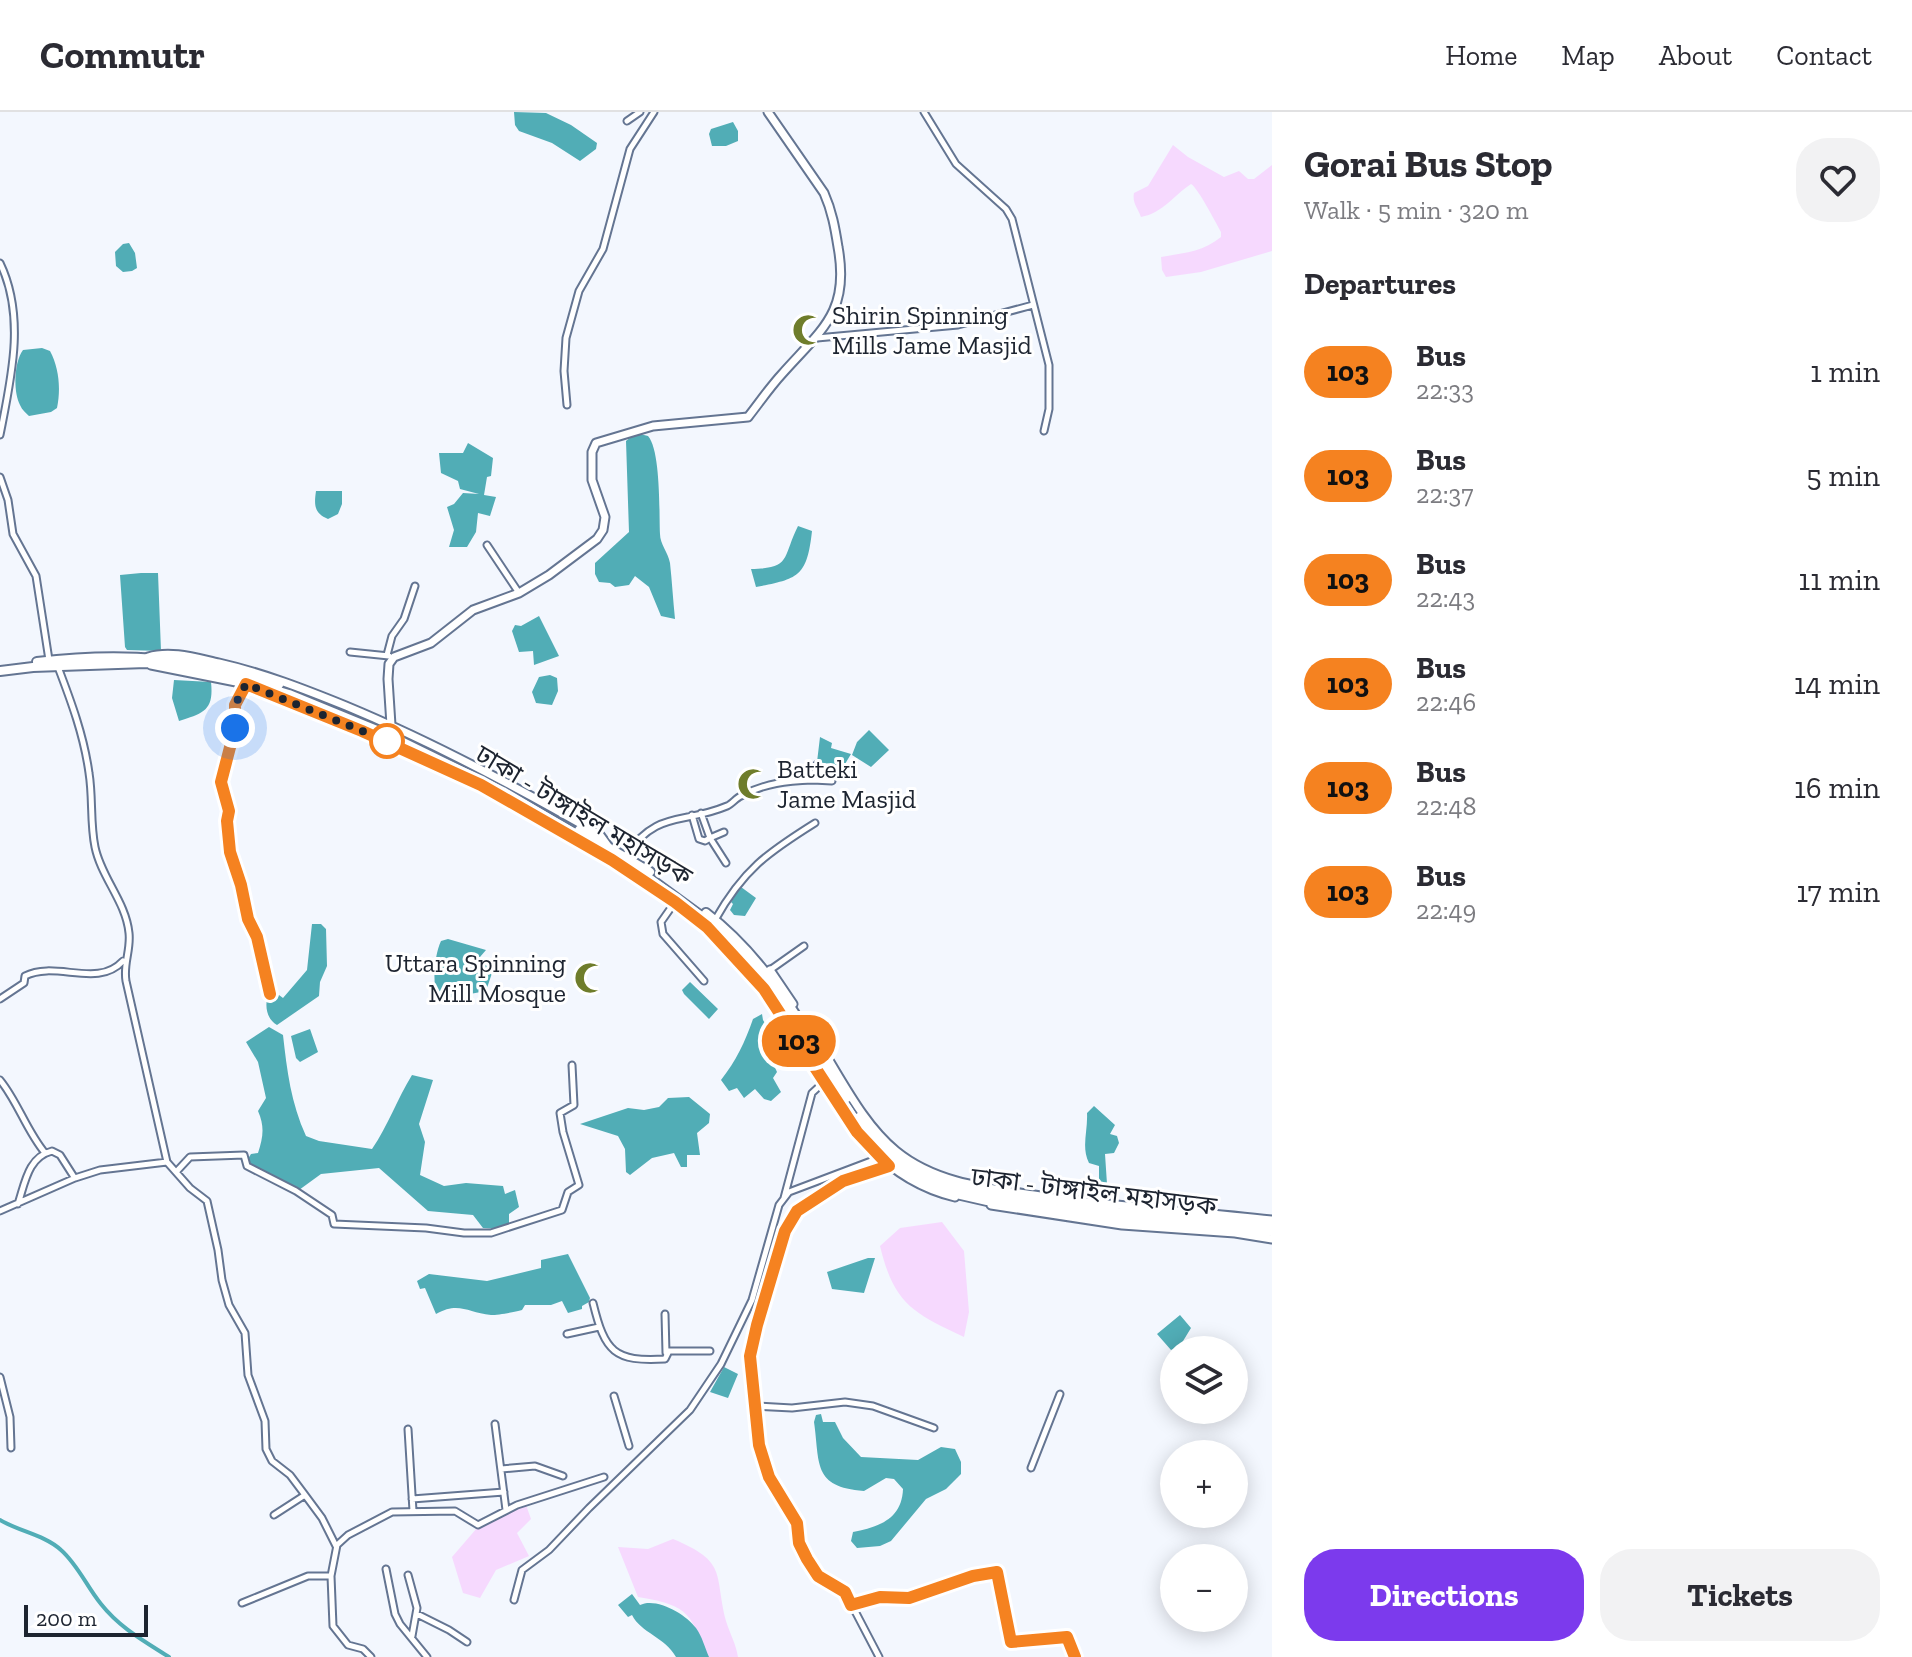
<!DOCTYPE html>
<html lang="en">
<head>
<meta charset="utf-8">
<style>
	:root { --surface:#fff; --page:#f2f2f3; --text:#2b2b33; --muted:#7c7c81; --line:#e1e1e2; --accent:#7c3aed }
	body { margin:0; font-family:"Zilla Slab","Noto Sans Bengali",serif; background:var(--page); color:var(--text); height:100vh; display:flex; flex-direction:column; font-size:30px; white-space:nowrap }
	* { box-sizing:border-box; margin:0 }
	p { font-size:26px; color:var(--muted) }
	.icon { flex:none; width:44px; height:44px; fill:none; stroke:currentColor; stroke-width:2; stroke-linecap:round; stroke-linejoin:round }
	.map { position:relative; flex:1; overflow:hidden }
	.details { display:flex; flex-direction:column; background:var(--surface); width:640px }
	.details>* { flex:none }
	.badge { padding:0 16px; border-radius:26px; font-size:28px; line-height:52px }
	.buttons { position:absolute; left:1160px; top:1224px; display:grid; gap:16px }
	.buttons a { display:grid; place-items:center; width:88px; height:88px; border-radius:50%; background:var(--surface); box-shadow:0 4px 20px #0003; font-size:40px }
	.scale { position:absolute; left:24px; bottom:20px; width:124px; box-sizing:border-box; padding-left:8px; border:4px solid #1d2430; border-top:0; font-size:22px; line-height:28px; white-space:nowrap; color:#1d2430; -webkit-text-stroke:6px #fff; paint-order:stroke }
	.you { position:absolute; width:40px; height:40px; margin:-20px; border:6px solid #fff; border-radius:50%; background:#1a73e8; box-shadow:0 0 0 12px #1a73e833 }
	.map>.badge { position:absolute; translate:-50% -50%; box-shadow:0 0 0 4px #fff }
	h2 { padding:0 32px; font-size:30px; line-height:72px }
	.round { display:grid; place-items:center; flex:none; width:84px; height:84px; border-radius:32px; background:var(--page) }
	.head { display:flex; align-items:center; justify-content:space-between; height:136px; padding:0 32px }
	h1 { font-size:38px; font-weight:700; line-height:60px }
	.action { display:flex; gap:16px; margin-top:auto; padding:16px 32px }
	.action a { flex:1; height:92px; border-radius:32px; background:var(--accent); color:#fff; font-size:32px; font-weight:700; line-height:92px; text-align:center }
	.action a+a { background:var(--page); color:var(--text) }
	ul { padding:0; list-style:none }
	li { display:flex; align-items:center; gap:24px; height:104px; padding:0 32px }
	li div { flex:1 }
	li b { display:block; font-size:30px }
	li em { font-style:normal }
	li .badge { min-width:88px; font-weight:700; text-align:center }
	header { display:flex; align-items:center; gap:48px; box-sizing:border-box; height:112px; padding:0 40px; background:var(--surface); border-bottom:2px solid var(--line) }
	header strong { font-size:38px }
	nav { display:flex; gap:44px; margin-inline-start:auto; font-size:28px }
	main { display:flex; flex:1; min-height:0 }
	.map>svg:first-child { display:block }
	.green { fill:#f6d9fe }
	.water { fill:#51adb6 }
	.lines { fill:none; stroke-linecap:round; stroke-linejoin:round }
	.canal { stroke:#51adb6; stroke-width:4 }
	.minor-casing { stroke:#647592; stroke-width:9 }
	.major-casing { stroke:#647592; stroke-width:11 }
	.highway-casing { stroke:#647592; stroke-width:12 }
	.minor { stroke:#fff; stroke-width:5 }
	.major { stroke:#fff; stroke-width:7 }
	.highway { stroke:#fff; stroke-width:8 }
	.line-casing { stroke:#fff; stroke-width:18 }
	.line { stroke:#f58220; stroke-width:12 }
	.walk { stroke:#1d2430; stroke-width:8; stroke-dasharray:0 14.4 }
	.stop-dot { fill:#fff; stroke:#f58220; stroke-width:4 }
	.labels { text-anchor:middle; stroke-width:6; stroke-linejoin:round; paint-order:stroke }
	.poi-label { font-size:26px; fill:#1d2430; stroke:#fff; text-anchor:start }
	.street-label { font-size:26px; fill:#1d2430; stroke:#fff }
</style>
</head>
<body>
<header>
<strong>Commutr</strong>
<nav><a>Home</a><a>Map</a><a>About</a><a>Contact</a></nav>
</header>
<main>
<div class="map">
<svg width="1272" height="1545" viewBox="0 0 1272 1545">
	<rect width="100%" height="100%" fill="#f3f7fe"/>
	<!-- green -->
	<path class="green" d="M1173,33L1188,45L1224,65L1239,59L1248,67H1254L1272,53V139L1201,160L1166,165L1162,158L1161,145C1183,141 1203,140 1221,125V120C1216,111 1198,76 1191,72C1174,83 1163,101 1141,105C1138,96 1132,91 1134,81L1148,74Z
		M942,1110L964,1139L969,1200L964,1225C913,1201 894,1192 880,1134L900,1116Z
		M526,1393L531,1407L517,1421L529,1444L496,1458L480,1486L463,1481L452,1445L477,1416Z
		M673,1427C728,1450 714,1461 726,1509C730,1522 736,1532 738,1545H707C691,1500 687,1493 638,1485L618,1435L648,1437Z"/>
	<!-- water -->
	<path class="water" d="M514,0L546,1L571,13L597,31L596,37L580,49L552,31L519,19L515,13Z
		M733,10L738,19V29L726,34H712L709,22L711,17Z
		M129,131L135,141L137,156L132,159L123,160L116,154L115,140L123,132Z
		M42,236L50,239C59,256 61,276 57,296L51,300L29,304C26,301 22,298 20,293C13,280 14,250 23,238Z
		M636,321L648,324C661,339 659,401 660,422C660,432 668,440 670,451C672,469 673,488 675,507L661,504L649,475L635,464L629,473L615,475L610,471L599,470L595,462V451L629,420L626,329Z
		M468,331L493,346L491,364L487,365L484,383L496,385L490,404L478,401L476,420L467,435H449L454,418L447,395L454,392L463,381L479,382L460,377L458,369L441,361L439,341H463Z
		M316,379H342V392L338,402L328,407C314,401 314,393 316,379Z
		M798,414L812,419C807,465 798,467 756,475L751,457C792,456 782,446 798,414Z
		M141,461H158L161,539L127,538L125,535L120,463Z
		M539,504L559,544L534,553L533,539L519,540L512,519L515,513L521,514Z
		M550,563L557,566L558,579L552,593L536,591L532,580L539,565Z
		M174,568L211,570C214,598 204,601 179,609L172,586Z
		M869,618L889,638L871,655L852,643L857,630Z
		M820,625L832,631L831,636L851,642L842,657L831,652L817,650Z
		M741,775L756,786L745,804L734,803L730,798L733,792L731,790Z
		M312,812H321L326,817L327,854L320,870L319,884L277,913C268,908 265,897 267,887L279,883L283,886L307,858Z
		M448,827L486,838L480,845L492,861L486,879L438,888C432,872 434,844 441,829Z
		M690,870L718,897L709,907L684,882L682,878Z
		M762,902L763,908L772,923H778L765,937L772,941V949L777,960L773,966L781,980L771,989L764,987L755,977L744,986L737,976L729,979L721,968C736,949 745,930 753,907Z
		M269,915L283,923C287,959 291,991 306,1024L319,1029L372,1037C388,1014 397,987 412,963L433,968L419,1012L425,1030L420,1063L444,1074L466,1071L503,1074L505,1082L515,1078L519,1095L509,1102V1111L498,1117L483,1116L473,1103L428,1099L379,1056L321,1062L299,1078L246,1050L251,1042L258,1041C263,1025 265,1015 258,999L266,986L258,950L246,930Z
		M310,917L318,940L300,950L296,946L291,924Z
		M689,985L710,1002L709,1011L697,1021L700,1043H687V1055H681L674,1041L652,1046L630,1063L626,1060L625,1037L618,1024L580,1012L628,996L644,998L659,995L668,986Z
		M1094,994L1115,1013L1110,1022L1117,1024L1119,1031L1114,1041L1105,1042L1107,1072H1099V1054L1089,1051C1081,1035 1088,1019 1087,1001Z
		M568,1142L590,1186L589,1190L582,1194V1197L568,1201L562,1189L551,1193H525L522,1198C515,1200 498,1203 491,1203C468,1201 459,1189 436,1202L425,1176L420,1177L417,1169L429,1162L487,1169L541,1156V1148Z
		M868,1146H875L864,1181L832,1177L827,1160Z
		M1180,1203L1191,1216L1180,1234L1171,1238L1157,1222Z
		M724,1255L738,1262L728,1286L710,1280Z
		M821,1302L823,1310H835L843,1326L861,1345L918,1348L941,1335L955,1337L961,1350V1362L946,1377L926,1387L891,1429L880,1434L857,1436L851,1429L853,1420C879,1415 902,1407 903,1377L894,1367L886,1366L864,1379C812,1375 820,1351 814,1310L816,1303Z
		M632,1482L640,1493C656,1485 686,1502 696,1516C702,1524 705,1536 709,1545H676C665,1525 641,1521 632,1503L628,1505L618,1493Z"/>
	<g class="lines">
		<!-- canal -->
		<path class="canal" d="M0,1408C18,1419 45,1423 61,1438C78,1453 87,1475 101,1492C120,1516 144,1529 169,1545"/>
		<defs>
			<path id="minor" d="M924,0L956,52L1006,97L1012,107L1049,253V297L1044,319
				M627,9L640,0
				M0,151C26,205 11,267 0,323
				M817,226L958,213L1033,193
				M567,293L564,259L566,226L579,179L603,137L630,37L654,0
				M0,365L8,388L13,422L36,464L49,548
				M487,433L519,481
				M350,540L389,544
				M387,543L392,524L404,507L415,474
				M58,555C71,589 84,624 89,661C93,685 90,711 95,735C101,765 126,790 129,821C131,838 123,852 126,869L167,1050L190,1076L207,1089L218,1138L222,1168L229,1193L245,1221L248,1263L265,1309L266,1337L272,1349L290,1363L305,1383L322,1406L336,1434
				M246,572L235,593V616L221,670L229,699L227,709L230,740L241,773L248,807L257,825L270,882
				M817,652L813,668L832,669
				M692,703L699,727L705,729L710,726L701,701
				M724,720L710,726L726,751
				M625,744C658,697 682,713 727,694C732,692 736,686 741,684C765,671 787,669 813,668
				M675,790L661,810L663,822L704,869
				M715,808C743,758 767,741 815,711
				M770,858L804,834
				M0,887L24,871L25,864C56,848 97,877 123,849
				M0,968C18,990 26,1018 45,1041
				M177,1059L190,1045L244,1043L247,1054L296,1079L332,1103L334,1112L426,1116L464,1121H491L562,1098L568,1080L579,1073L563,1020L560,1001L574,993L572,953
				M784,1086L812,981L824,970
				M18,1092C25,1071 28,1045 52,1039L60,1043L74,1065
				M0,1099L75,1066L100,1058L167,1050
				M593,1191C605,1240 614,1250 665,1247L669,1239H710
				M665,1202L666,1241
				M567,1222L599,1215
				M0,1265L10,1305L11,1336
				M614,1284L629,1334
				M755,1294L792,1296L845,1290L873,1294L934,1316
				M495,1312L506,1398
				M408,1317L413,1399
				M1031,1356L1060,1282
				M501,1357L535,1354L563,1364
				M412,1387L504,1380
				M274,1403L305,1383
				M386,1457L395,1502L400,1512L427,1545
				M408,1463L417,1496L412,1524
				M514,1488L522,1458L549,1438L589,1396L690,1298L721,1252L752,1188L779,1093L789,1080L879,1046
				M242,1491L308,1464H331
				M851,1493L880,1485L909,1486L995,1460L999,1463L1011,1530L1067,1525L1075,1545
				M417,1502L449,1518L467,1530
				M371,1545L363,1537L348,1533L333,1514L331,1464L337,1433L348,1423L392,1400L455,1399L478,1413L517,1393L604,1365
				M879,1545L845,1480L818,1464L807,1447L799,1431L797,1411L769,1365L759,1333L750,1244L757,1213L785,1119L797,1099L843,1069L889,1054"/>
			<path id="major" d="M148,545C171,538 196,546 219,551C263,561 304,577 346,594C435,631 517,675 600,723L608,734
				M151,553L241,571
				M257,576L386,629L481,673L588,734
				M391,613L388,567L389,552L394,545L431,531L473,498L519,481L549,463L597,427L603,418L605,405L592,368V340L596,331L653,314L748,305C759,291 770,275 782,262C822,217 850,200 838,135C835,116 832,99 824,81L768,0
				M613,748C676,789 734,833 777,897
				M770,858L793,892
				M795,924C839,993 869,1064 955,1085
				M817,929C841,966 862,1011 896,1039C935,1071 986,1076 1034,1083C1113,1095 1192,1099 1272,1108
				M991,1093L1122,1113L1235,1121L1272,1127"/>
			<path id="highway" d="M37,550C122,540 198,545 279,573
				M0,559L33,555L146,551L205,557L289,582L389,623L503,679L645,763L701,804L733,833L765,871L862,1018L881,1040L915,1066L952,1081L987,1089L1124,1107L1272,1120
				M579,718L650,760
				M706,801C769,849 807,921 847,986
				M859,1005L874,1025L908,1054L933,1068L966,1078L1118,1100L1272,1113"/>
		</defs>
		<!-- minor casing -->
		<use href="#minor" class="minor-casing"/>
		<!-- major casing -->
		<use href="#major" class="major-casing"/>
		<!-- highway casing -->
		<use href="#highway" class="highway-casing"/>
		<!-- minor -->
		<use href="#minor" class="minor"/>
		<!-- major -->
		<use href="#major" class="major"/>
		<!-- highway -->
		<use href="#highway" class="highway"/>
	</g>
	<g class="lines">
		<defs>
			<path id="line" d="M270,882L257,825L248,807L241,773L230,740L227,709L229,699L221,670L235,616V593L246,572L362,619L481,673L612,748L675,790L707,815L764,877L857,1020L889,1054L843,1069L797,1099L785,1119L757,1213L750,1244L759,1333L769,1365L797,1411L799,1431L807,1447L818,1464L845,1480L851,1493L880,1485L909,1486L973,1464L997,1460L1011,1530L1067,1525L1075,1545"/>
		</defs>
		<!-- line casing -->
		<use href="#line" class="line-casing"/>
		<!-- line -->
		<use href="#line" class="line"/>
		<!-- walk -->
		<path class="walk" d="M235,616V593L246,572L387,629"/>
	</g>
	<!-- icons -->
	<defs>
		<symbol id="mosque-bare" viewBox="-9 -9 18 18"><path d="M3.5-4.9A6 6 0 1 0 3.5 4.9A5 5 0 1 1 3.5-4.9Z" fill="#6f7d2b" stroke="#fff" stroke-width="2.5" paint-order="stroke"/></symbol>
	</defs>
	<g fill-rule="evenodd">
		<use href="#mosque-bare" x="786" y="196" width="44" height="44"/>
		<use href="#mosque-bare" x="731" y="650" width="44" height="44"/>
		<use href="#mosque-bare" x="568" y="844" width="44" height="44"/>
	</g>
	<!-- markers -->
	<circle class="stop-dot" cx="387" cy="629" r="16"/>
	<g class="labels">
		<!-- poi labels -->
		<g class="poi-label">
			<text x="832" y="212">Shirin Spinning<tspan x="832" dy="30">Mills Jame Masjid</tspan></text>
			<text x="777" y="666">Batteki<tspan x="777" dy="30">Jame Masjid</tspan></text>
			<text x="566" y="860" text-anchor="end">Uttara Spinning<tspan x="566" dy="30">Mill Mosque</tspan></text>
		</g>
		<!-- street labels -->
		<g class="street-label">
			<text transform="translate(584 703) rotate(31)" y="9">ঢাকা - টাঙ্গাইল মহাসড়ক</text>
			<text transform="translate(1094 1079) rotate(7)" y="9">ঢাকা - টাঙ্গাইল মহাসড়ক</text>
		</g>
	</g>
</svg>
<div class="buttons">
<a><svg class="icon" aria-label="layers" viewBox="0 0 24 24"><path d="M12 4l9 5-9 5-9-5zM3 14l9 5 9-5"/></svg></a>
<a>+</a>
<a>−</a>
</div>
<div class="scale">200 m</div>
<div class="you" style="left:235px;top:616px"></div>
<b class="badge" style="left:799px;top:929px;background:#f58220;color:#111">103</b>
</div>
<section class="details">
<div class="head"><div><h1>Gorai Bus Stop</h1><p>Walk · 5 min · 320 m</p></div><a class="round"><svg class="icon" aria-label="heart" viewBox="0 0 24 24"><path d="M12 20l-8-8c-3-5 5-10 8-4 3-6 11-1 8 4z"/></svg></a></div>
<h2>Departures</h2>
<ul>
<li><span class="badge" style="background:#f58220;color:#111">103</span><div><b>Bus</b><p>22:33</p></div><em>1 min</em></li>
<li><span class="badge" style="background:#f58220;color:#111">103</span><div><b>Bus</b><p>22:37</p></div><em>5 min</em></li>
<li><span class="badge" style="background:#f58220;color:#111">103</span><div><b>Bus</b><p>22:43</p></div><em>11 min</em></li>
<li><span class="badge" style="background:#f58220;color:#111">103</span><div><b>Bus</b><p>22:46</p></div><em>14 min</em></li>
<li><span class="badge" style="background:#f58220;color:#111">103</span><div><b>Bus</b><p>22:48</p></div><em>16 min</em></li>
<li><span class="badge" style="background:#f58220;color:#111">103</span><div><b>Bus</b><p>22:49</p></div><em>17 min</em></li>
</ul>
<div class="action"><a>Directions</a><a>Tickets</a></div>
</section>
</main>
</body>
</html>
